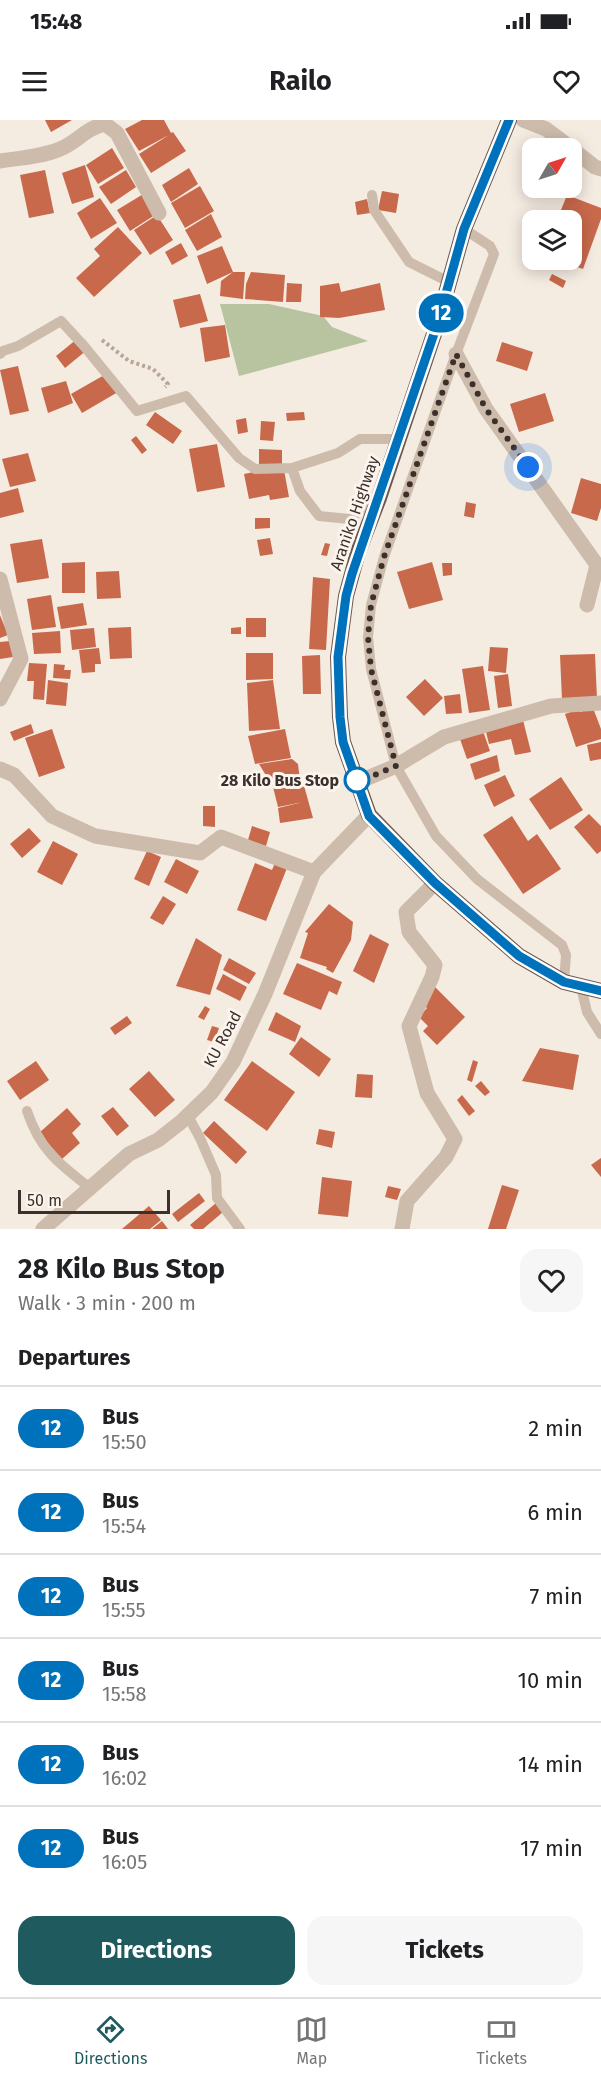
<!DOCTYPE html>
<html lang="en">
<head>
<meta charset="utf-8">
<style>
	:root { --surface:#fff; --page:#f6f6f6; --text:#202124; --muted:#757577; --line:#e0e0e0; --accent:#1f5a5e }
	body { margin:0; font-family:"Fira Sans",sans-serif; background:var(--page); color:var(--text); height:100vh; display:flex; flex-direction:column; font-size:22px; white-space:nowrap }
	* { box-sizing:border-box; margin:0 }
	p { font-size:20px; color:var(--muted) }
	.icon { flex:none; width:33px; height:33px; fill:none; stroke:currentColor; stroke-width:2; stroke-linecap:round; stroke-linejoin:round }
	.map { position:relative; height:1109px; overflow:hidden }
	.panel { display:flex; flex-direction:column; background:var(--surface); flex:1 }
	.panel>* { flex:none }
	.badge { padding:0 12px; border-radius:20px; font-size:21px; line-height:39px }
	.needle { width:39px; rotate:51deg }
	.fabs { position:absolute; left:522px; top:18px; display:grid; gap:12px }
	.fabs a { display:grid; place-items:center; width:60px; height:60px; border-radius:12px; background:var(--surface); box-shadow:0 3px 15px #0003; font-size:30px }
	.scale { position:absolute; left:18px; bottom:15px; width:152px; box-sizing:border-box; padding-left:6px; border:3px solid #3b302b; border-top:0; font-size:16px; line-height:21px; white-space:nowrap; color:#3b302b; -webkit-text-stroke:4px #fbf5ee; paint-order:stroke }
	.you { position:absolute; width:30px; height:30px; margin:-15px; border:4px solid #fff; border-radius:50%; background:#1a73e8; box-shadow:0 0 0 9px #1a73e833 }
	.map>.badge { position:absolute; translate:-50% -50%; box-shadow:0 0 0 3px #fff }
	h2 { padding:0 18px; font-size:22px; line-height:54px }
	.round { display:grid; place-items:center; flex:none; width:63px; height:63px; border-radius:18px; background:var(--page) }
	.head { display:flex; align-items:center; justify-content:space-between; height:102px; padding:0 18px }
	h1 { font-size:28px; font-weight:700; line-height:45px }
	.button { display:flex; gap:12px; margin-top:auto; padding:12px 18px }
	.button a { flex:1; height:69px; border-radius:18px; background:var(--accent); color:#fff; font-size:24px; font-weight:700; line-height:69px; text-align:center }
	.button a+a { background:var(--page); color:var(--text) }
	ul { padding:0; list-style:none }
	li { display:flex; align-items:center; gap:18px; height:84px; padding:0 18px; border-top:2px solid var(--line) }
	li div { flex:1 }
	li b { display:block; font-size:22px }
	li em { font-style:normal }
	li .badge { min-width:66px; font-weight:700; text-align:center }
	.status { display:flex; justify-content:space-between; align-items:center; height:42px; padding:0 30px; background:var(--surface); direction:ltr }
	.status svg { height:16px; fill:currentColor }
	header { display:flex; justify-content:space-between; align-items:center; height:78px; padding:0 18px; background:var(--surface); font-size:27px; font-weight:700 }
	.dock { display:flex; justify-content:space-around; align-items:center; height:84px; border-top:2px solid var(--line); background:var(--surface); font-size:16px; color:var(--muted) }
	.dock a { display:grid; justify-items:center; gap:3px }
	.dock .current { color:var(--accent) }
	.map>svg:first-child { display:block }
	.green { fill:#b8c4a0 }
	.building { fill:#c8694b }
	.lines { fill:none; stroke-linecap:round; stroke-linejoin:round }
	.path { stroke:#b9a596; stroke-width:4; stroke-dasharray:3 3; stroke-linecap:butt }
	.service { stroke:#cdbbac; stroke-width:10 }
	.minor { stroke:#cdbbac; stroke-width:15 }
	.tertiary { stroke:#cdbbac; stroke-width:15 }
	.trunk { stroke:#6c584f; stroke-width:16 }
	.line-casing { stroke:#fff; stroke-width:14 }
	.line { stroke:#0072bc; stroke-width:9 }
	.walk { stroke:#3b302b; stroke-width:6; stroke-dasharray:0 10.8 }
	.stop-dot { fill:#fff; stroke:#0072bc; stroke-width:3 }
	.labels { text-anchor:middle; stroke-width:6; stroke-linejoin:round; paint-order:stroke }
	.street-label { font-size:16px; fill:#3b302b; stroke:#fbf5ee }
	.stop-label { font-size:16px; font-weight:bold; fill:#3b302b; stroke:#fbf5ee; text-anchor:end }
</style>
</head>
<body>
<div class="status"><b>15:48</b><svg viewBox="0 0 49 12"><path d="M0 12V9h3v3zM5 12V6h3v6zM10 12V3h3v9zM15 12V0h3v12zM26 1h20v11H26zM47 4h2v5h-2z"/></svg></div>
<header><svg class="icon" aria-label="menu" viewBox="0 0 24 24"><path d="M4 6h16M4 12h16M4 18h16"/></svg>Railo<svg class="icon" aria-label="heart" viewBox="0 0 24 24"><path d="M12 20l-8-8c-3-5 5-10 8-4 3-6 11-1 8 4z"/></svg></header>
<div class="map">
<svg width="601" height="1109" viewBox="0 0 601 1109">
	<rect width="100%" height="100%" fill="#f4ebe1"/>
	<!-- green -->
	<path class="green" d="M220,184H269L323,196L332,207L368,221L239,256Z"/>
	<!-- building -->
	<path class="building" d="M45,0H72L51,12Z
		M142,0H164L171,13L173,12L186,31L151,53L139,34L169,15L139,31L125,9Z
		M112,28L124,48L98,64L86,45Z
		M85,45L94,77L72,84L62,53Z
		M189,48L198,64L171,82L162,65Z
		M45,50L54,93L29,98L20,55Z
		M126,50L136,67L111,84L99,67Z
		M200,66L214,91L185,108L171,83Z
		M382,71L399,74L396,93L378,90Z
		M145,73L158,93L130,111L117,90Z
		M567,75L601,88V99L583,149L557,140H572V100H557Z
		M100,78L117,103L91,119L77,93Z
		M367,79L370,93L357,95L355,82Z
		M211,94L222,117L197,131L185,110Z
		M157,95L173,120L150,135L134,110Z
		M118,107L142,133L94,177L76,158L100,136L94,129Z
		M181,123L188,136L172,145L165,132Z
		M222,126L233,152L207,164L197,136Z
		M233,152H245L243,179L220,176L221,161Z
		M251,152L285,155L283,182L245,179L246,164Z
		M552,154L566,161L563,168L549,160Z
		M287,163L302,164L301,182H286Z
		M339,163L341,172L380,163L385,190L339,198L320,197V166Z
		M200,174L208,201L180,208L173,180Z
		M225,205L230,237L205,242L200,208Z
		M77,219L87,230L65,248L56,236Z
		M502,222L533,232L527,251L496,241Z
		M18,246L29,291L10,295L0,250Z
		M106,254L118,272L82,293L71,274Z
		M66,261L73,283L48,293L41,268Z
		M545,273L554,301L519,312L510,284Z
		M155,292L182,311L173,324L146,305Z
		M304,292L305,300L287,301L286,293Z
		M246,298L248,312L238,314L236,300Z
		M261,301L275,302L273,321L260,320Z
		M136,316L147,330L142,334L131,320Z
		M217,324L225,367L197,372L189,329Z
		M259,329L282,330V346L259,345Z
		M28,333L36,361L10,367L2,339Z
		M264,350H284L289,377L270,380L269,375L249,379L244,354Z
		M581,358L601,364V388L597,401L571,393Z
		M18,368L24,392L0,398V373Z
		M466,382L476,384L474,398L464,396Z
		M255,398H270V408L255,409Z
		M270,418L273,434L260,436L257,420Z
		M42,419L49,458L17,463L10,424Z
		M325,423L330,424L327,436L321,435Z
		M85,442V473H62V443Z
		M432,442L443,480L409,489L397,452Z
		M442,443H452V455L443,456Z
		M119,451L121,478L97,479L96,452Z
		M313,457L330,459L326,530L309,529Z
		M51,475L56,507L32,510L27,479Z
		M83,483L87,505L61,509L57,487Z
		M0,495L8,515L0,518Z
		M246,498H266V517H246Z
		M131,507L132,538L110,539L108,508Z
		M241,507V514H231V508Z
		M94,508L96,527L72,530L70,510Z
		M60,511L61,533L34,534L32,513Z
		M10,521L13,537L0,539V522Z
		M490,527L508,528L506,553L488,551Z
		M99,528L101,544H95V552L82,553L79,530Z
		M246,533H273V559L246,560Z
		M595,534L597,579L562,580L560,535Z
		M320,535L321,574H303L302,536Z
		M29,543L47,544L44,580L33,579L34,561H27Z
		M54,544L65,545L64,550H71L70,559L53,558Z
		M483,546L490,590L469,593L462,549Z
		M508,554L512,586L498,588L494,556Z
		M425,559L443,578L424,596L406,577Z
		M48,560L68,563L66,586L46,584Z
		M273,560L280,609L249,611L247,563Z
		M460,574L462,593L446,594L444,576Z
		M593,588L601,609V619L576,627L565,594L579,589L580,592Z
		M523,600L531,632L515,635L511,619L489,624L485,608Z
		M31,604L34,613L14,621L10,612Z
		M52,609L65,648L39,657L25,618Z
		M285,609L291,638L255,644L248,616Z
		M483,611L490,631L467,639L460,619Z
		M601,622V639L590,641L587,625Z
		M497,635L500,651L475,660L470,644Z
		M292,639L298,644L300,661L274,662L271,658L267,657L259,644Z
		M505,655L515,676L494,687L484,665Z
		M561,657L583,690L550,710L529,679Z
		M303,662L313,698L280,703L278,688L303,682L278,687L272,663Z
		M203,686H215V707L203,706Z
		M589,694L601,706V731L597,734L574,707Z
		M512,696L528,721L537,714L561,749L523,774L483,715Z
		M252,706L270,712L266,726L248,720Z
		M29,708L41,721L22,738L10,724Z
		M53,721L78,734L62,765L37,752Z
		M147,731L161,737L149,766L134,759Z
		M176,739L199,751L187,774L164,762Z
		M255,743L272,750L275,743L287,748L266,801L237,790Z
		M163,776L176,784L163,805L150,798Z
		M329,784L353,802L351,820L333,853L326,849L327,847L300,838L308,813L305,812Z
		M370,814L389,824L374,863L353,851Z
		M196,818L222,835L210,875L176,866Z
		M229,838L256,853L249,864L223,850Z
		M297,843L342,862L337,875L329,871L321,890L283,874Z
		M223,854L247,867L240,881L216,869Z
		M435,867L465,897L437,925L423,911L428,906L419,897L427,888L421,882Z
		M205,886L210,889L204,900L198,897Z
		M276,892L301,906L295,922L268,910Z
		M127,896L132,903L115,915L110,908Z
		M212,906L219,908L214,922L207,920Z
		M301,917L331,939L319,957L289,934Z
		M540,928L579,935L573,970L522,961Z
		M473,940L478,942L472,962L467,960Z
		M36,941L49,960L20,980L7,961Z
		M252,941L295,972L267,1011L224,980Z
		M149,951L175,980L155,997L129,969Z
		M357,954L373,955L372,978L355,977Z
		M481,961L490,972L485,976L475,966Z
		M462,975L475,991L469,996L457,980Z
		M113,987L129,1006L117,1016L101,996Z
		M67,988L81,1004L72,1013L80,1023L62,1039L39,1013Z
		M214,1001L247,1032L236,1044L203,1013Z
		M319,1009L335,1012L332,1028L316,1024Z
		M601,1038V1057L591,1045Z
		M322,1057L352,1061L348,1097L318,1094Z
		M502,1065L519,1070L506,1109H488Z
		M388,1066L401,1069L397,1080L385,1077Z
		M199,1073L205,1081L178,1102L172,1094Z
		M216,1083L223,1092L203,1109H194L190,1105Z
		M149,1086L161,1100L150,1109H122Z
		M162,1101L168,1109H152Z"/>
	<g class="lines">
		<!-- path -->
		<path class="path" d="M102,220L129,241L153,249L168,264L165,267"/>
		<!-- service -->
		<path class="service" d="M372,75L374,90L409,142L451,163
			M464,109L490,126L494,134L456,234L384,437L371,485L368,517L371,549L396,646L436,716L477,759L562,825L566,835L564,862
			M0,234L3,231L18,226L61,201L84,226L137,291L186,276L239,338L255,349L292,348L300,371L319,396L349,399L379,378
			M292,348L338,333L360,319H398
			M581,867L587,892L601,914
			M27,991C40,1030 58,1043 90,1068
			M188,996L200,1018L216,1055L217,1078L240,1109"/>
		<!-- minor -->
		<path class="minor" d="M523,0L546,9L571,28
			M572,29L595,47L601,49
			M0,41C20,38 41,37 60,29C78,22 84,9 105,4L117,13L159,93
			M456,234L486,289L597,445L587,485
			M0,459L21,539L0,579
			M0,649L14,655L52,696L95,716L200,733L221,717L314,752
			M358,662L396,646L444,617L551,586L601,583
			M402,1109L407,1081L446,1037L455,1019L427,973L409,906L432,857L435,845L409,812L406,792L435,763"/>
		<!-- tertiary -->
		<path class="tertiary" d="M43,1109L129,1034L158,1020L181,1002L212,972L233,942L265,874L314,752L369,695"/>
		<!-- trunk -->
		<path class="trunk" d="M509,0L464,109L438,202L379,378L358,432L346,476L338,537L340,597L343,622L369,695L435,763L519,836L564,862L601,871"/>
	</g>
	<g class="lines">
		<defs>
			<path id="line" d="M509,0L464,109L438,202L352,454L346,476L338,537L340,597L343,622L369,696L435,763L519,836L564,862L601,871"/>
		</defs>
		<!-- line casing -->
		<use href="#line" class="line-casing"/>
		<!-- line -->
		<use href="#line" class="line"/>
		<!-- walk -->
		<path class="walk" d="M357,660L358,662L396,646L371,549L368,517L371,485L384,437L456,234L486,289L528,347"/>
	</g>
	<!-- markers -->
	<circle class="stop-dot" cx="357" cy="660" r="12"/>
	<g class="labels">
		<!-- street labels -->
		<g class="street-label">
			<text transform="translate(354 393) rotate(-71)" y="6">Araniko Highway</text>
			<text transform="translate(222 919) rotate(-62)" y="6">KU Road</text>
		</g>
		<!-- stop labels -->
		<g class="stop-label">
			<text x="339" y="666">28 Kilo Bus Stop</text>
		</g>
	</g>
</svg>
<div class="fabs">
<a><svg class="needle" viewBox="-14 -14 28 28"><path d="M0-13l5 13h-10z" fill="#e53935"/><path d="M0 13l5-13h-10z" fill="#757577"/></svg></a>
<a><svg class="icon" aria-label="layers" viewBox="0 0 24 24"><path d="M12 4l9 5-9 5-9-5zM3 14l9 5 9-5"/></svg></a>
</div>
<div class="scale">50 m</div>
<div class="you" style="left:528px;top:347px"></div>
<b class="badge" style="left:441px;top:193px;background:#0072bc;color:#fff">12</b>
</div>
<section class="panel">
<div class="head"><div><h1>28 Kilo Bus Stop</h1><p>Walk · 3 min · 200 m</p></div><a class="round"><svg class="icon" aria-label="heart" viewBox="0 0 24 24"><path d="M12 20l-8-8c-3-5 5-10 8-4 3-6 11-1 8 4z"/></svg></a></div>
<h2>Departures</h2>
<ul>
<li><span class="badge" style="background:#0072bc;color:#fff">12</span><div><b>Bus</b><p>15:50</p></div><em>2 min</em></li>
<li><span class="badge" style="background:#0072bc;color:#fff">12</span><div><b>Bus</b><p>15:54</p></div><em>6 min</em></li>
<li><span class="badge" style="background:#0072bc;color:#fff">12</span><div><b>Bus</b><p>15:55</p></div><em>7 min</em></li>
<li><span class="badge" style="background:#0072bc;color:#fff">12</span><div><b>Bus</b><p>15:58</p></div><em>10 min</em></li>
<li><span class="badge" style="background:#0072bc;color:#fff">12</span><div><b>Bus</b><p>16:02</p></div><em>14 min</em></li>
<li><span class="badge" style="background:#0072bc;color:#fff">12</span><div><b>Bus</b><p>16:05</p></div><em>17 min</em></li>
</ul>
<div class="button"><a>Directions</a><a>Tickets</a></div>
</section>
<nav class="dock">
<a class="current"><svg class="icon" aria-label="directions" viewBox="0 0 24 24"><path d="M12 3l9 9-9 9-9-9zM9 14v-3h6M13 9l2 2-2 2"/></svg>Directions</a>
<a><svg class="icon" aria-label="map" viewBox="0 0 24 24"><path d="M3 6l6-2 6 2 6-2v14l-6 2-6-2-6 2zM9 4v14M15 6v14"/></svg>Map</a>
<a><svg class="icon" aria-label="tickets" viewBox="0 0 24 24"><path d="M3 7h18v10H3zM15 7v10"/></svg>Tickets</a>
</nav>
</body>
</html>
